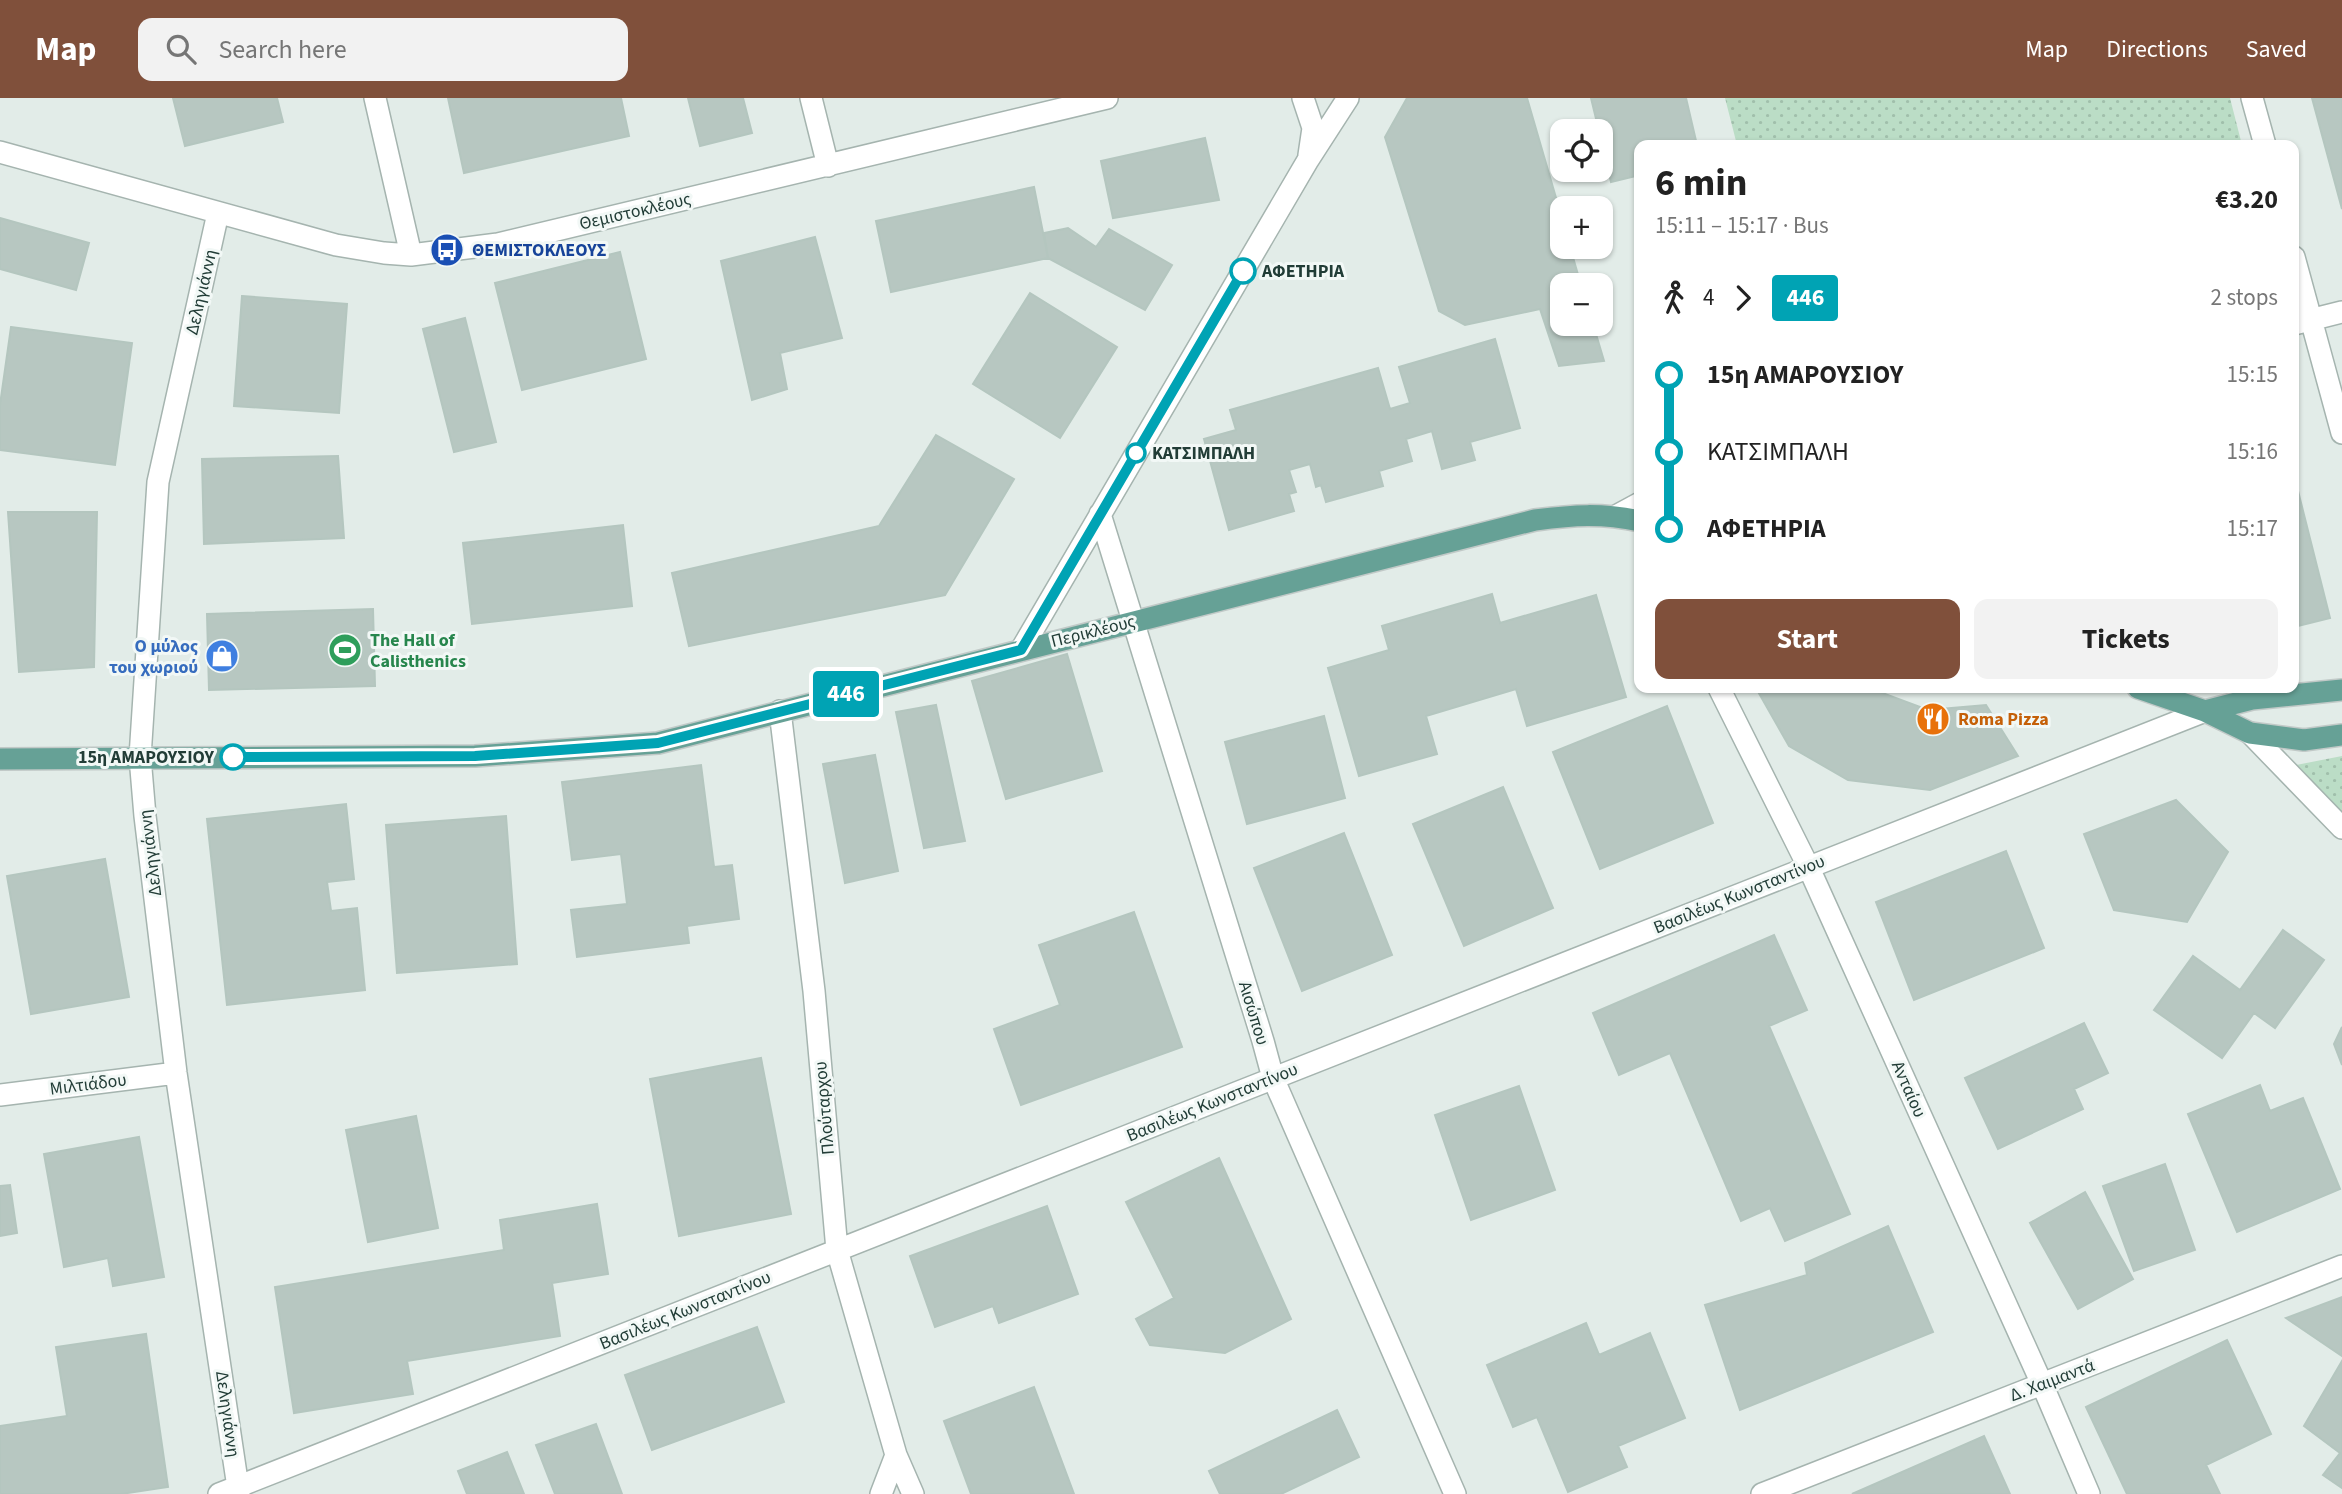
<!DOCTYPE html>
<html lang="en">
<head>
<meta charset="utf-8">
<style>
	:root { --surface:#fff; --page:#f2f2f2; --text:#222; --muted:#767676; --accent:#80503b }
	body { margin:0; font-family:"Source Sans 3",sans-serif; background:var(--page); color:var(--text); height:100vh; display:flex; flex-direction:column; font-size:26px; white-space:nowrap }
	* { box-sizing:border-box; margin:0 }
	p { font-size:23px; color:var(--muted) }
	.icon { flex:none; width:38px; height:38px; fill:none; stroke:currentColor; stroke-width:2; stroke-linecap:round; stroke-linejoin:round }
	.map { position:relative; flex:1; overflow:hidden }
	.side { position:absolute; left:1634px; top:42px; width:665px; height:553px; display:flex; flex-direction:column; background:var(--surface); border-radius:14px; box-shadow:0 2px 5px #0004 }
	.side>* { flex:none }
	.badge { padding:0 14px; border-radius:5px; font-size:24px; line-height:46px }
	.fabs { position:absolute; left:1550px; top:21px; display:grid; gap:14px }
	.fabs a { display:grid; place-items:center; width:63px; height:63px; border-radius:14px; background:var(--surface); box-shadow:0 2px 5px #0004; font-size:35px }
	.map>.badge { position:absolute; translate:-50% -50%; box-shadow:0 0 0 4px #fff }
	.legs { display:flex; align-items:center; gap:10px; height:77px; padding:0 21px; font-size:23px }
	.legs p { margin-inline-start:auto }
	.head { display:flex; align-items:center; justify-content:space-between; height:119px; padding:0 21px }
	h1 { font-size:38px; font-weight:700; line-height:52px }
	.button { display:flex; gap:14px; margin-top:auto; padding:14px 21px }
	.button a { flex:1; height:80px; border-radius:14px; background:var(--accent); color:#fff; font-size:28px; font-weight:700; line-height:80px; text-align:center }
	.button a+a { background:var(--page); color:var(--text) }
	ul { padding:0 21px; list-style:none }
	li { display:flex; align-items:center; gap:24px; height:77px; font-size:26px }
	li i { display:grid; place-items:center; width:10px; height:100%; margin:0 9px; background:currentColor }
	li i::after { content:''; width:18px; height:18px; margin:-9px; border:5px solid; border-radius:50%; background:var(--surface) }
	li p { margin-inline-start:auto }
	li:first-child i { background:linear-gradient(#0000 50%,currentColor 0) }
	li:last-child i { background:linear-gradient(currentColor 50%,#0000 0) }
	header { display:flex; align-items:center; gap:42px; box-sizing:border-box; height:98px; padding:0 35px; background:var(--accent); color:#fff }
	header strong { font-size:33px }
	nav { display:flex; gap:38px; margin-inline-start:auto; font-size:24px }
	.search { width:490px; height:63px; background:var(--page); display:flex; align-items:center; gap:18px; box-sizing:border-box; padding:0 24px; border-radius:14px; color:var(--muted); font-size:26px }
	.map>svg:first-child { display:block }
	.green { fill:url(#green-dots) }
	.building { fill:#b7c7c1; stroke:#b4c6bf; stroke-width:2 }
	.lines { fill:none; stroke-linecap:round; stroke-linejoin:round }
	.minor-casing { stroke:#a5b4af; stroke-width:24 }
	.major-casing { stroke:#c1c9c7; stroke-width:24 }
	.minor { stroke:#fff; stroke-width:21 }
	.major { stroke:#66a196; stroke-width:21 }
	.line-1-casing { stroke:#fff; stroke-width:16 }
	.line-1 { stroke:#00a3b4; stroke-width:10 }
	.stop-1-dot { fill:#fff; stroke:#00a3b4; stroke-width:3.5 }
	.labels { text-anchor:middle; stroke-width:6; stroke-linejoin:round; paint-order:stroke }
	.street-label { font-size:18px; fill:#223d37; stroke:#f2f8f6 }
	.transit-label { font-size:18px; font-weight:bold; fill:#164399; stroke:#f2f8f6; text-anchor:start }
	.stop-label { font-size:18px; font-weight:bold; fill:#223d37; stroke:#f2f8f6; text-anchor:start }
	.leisure-label { font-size:18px; font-weight:bold; fill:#27864d; stroke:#f2f8f6; text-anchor:start }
	.shop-label { font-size:18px; font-weight:bold; fill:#366cbe; stroke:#f2f8f6; text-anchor:end }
	.food-label { font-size:18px; font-weight:bold; fill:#c56008; stroke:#f2f8f6; text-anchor:start }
</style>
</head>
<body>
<header>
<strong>Map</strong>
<div class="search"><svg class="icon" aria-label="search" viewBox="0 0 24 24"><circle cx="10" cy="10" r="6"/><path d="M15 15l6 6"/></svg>Search here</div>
<nav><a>Map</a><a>Directions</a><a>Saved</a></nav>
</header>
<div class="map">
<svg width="2342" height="1396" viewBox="0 0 2342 1396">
	<defs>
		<pattern id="green-dots" width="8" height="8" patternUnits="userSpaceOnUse" patternTransform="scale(1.75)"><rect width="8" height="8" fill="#bbddc6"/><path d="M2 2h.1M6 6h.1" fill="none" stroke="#a0bfab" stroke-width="1.8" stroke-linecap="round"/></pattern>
	</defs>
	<rect width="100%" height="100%" fill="#e2ece8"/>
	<!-- green -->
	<path class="green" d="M1725,0H2230L2242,47H2021L2020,43L2004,47H1737Z
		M2342,658V720L2286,669Z"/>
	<!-- building -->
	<path class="building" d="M173,0H277L283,24L185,48Z
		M448,0H621L629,38L464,75Z
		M688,0H743L752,35L700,48Z
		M1407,0H1527L1563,124V149H1570L1581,187H1563V226H1593L1604,263L1559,268L1540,211L1465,227L1439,213L1385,39Z
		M1591,0H1686L1697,47H1640V77L1611,84L1601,44V33H1599Z
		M2312,0H2342V111Z
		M1205,40L1219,102L1113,120L1101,63Z
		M1034,89L1048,160L891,194L876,123Z
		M0,120L89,145L76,192L0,171Z
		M1068,130L1096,149L1109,131L1172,167L1145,212L1048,160L1044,135Z
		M815,139L842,240L780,255L787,291L752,302L721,163Z
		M620,154L646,261L522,292L495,185Z
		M1030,195L1117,249L1060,340L973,286Z
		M242,198L347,206L339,315L234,308Z
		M465,220L496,344L454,354L423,231Z
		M11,229L132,245L115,367L0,352V307Z
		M1495,241L1520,330L1470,344L1475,362L1442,371L1432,333L1406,341L1412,363L1379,373L1383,388L1326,404L1321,387L1316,389L1310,366L1289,372L1296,394L1289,396L1294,413L1229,432L1204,341L1236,332L1230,312L1378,270L1390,311L1410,305L1399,269Z
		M936,337L1014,381L945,497L689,548L672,475L879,428Z
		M338,358L344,440L204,446L202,361Z
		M2294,377L2330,520L2294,529Z
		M8,414H97L94,569L19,574Z
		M623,427L632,508L472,526L463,445Z
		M1492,496L1500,525L1596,497L1626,599L1527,628L1516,591L1426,618L1437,656L1359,678L1328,570L1389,552L1382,528Z
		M373,511L375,588L209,592L207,516Z
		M1067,556L1102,673L1006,701L972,583Z
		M1756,590H1869L1928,612L1986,607L2018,658L1930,692L1848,682L1789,648Z
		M936,607L965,743L924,750L896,614Z
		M1667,608L1713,725L1600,771L1553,654Z
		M1324,618L1345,700L1247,726L1225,644Z
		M875,657L898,773L845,785L823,666Z
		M701,667L714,769L732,767L739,821L687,828L689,845L577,859L571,812L627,806L621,756L572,762L562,684Z
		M1503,689L1553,810L1464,848L1413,726Z
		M2176,702L2228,754L2187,824L2114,812L2084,736Z
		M346,706L354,781L327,784L331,813L357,810L365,892L227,907L207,721Z
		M506,718L517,866L397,875L386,727Z
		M1344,735L1392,857L1302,893L1254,770Z
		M2006,753L2044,850L1914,902L1876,804Z
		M105,761L129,899L31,916L7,778Z
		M1134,814L1182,949L1021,1007L994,931L1060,907L1039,847Z
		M2283,832L2324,862L2275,930L2254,915L2222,960L2154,912L2193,858L2240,892Z
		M1774,837L1807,912L1769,928L1850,1116L1785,1143L1770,1110L1741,1123L1670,955L1619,977L1593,915Z
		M2084,925L2108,975L2074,991L2083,1011L1998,1051L1965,980Z
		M2342,929V967L2334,946Z
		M761,960L791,1116L679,1138L650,981Z
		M2260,987L2270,1013L2303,1000L2340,1091L2237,1134L2188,1016Z
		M1519,988L1555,1092L1471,1122L1435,1017Z
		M416,1018L438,1130L368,1144L346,1032Z
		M139,1039L164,1179L113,1188L108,1160L64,1169L44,1056Z
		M1219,1060L1291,1221L1225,1255L1150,1247L1136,1221L1174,1200L1126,1104Z
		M2165,1066L2195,1152L2134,1173L2103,1088Z
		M10,1087L17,1135L0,1138V1088Z
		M2085,1094L2133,1181L2078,1211L2030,1125Z
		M597,1106L608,1176L552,1185L560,1238L407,1263L413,1296L294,1315L275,1189L504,1152L500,1122Z
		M1047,1108L1078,1196L999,1225L993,1208L935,1229L910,1158Z
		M1888,1128L1933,1234L1740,1312L1705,1207L1807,1177L1805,1165Z
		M2342,1199V1258L2286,1220Z
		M1586,1225L1599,1257L1650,1235L1685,1320L1618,1348L1627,1369L1568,1394L1537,1319L1513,1329L1487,1267Z
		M757,1229L784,1304L652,1352L625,1277Z
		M146,1236L168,1389L121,1396H0V1328L67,1318L56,1249Z
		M2227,1242L2271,1336L2206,1367L2220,1396H2127L2086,1309Z
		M2342,1263V1390L2323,1377L2340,1355L2304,1328Z
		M1034,1289L1074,1396H971L944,1323Z
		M1337,1312L1359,1359L1281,1396H1220L1209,1373Z
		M596,1326L622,1396H555L536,1347Z
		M1984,1338L2010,1396H1852Z
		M507,1354L524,1396H467L458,1373Z"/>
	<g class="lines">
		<defs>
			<path id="minor" d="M375,0L411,157
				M811,0L828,68
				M1303,0L1313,30L1309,57
				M2252,0L2265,47
				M0,54L336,147L384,155L411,157L498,146L1107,0
				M218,115L158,384L140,659L145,718L176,975L239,1396
				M2294,159L2342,335
				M2294,226L2342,214
				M1100,416L1263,943L1273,980L1455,1396
				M1616,418L1640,405
				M1021,552L1308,62L1348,0
				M1719,590L1808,768L2042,1286L2089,1396
				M780,613L814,893L837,1152L896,1357L913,1396
				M2250,635L2342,730
				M0,997L176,975
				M219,1396L2205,613
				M881,1396L896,1357
				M1762,1396L2342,1168"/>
			<path id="major" d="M2138,590L2205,613L2250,635L2304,642L2342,637
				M2205,613L2252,601L2342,592
				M0,661L475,658L658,645L1535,422C1574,417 1601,415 1640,423"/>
		</defs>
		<!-- minor casing -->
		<use href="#minor" class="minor-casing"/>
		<!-- major casing -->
		<use href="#major" class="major-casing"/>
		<!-- minor -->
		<use href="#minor" class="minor"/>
		<!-- major -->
		<use href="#major" class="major"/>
	</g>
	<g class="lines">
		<defs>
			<path id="line-1" d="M233,659L475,658L658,645L1021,552L1243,173"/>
		</defs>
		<!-- line-1 casing -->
		<use href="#line-1" class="line-1-casing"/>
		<!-- line-1 -->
		<use href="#line-1" class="line-1"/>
	</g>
	<!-- icons -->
	<defs>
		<symbol id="bus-disc" viewBox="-11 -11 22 22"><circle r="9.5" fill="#1a4fb4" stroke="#f2f8f6"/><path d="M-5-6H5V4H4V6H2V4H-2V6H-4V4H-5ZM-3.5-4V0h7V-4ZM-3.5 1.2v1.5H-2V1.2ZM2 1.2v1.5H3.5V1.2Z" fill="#fff"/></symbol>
		<symbol id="stadium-disc" viewBox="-11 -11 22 22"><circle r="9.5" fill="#2e9e5b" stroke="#f2f8f6"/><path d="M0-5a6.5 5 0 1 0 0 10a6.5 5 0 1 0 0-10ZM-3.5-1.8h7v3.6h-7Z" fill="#fff"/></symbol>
		<symbol id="shop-disc" viewBox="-11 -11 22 22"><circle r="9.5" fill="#3f7fe0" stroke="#f2f8f6"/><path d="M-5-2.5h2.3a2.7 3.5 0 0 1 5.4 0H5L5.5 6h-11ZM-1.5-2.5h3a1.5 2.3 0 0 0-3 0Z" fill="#fff"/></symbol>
		<symbol id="restaurant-disc" viewBox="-11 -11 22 22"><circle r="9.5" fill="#e8710a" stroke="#f2f8f6"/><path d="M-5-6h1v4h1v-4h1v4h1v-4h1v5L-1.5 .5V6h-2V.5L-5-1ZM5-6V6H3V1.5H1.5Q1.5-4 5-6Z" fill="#fff"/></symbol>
	</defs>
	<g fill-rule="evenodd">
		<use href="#bus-disc" x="428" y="133" width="38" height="38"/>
		<use href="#stadium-disc" x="326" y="533" width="38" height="38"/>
		<use href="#shop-disc" x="203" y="539" width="38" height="38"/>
		<use href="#restaurant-disc" x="1914" y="602" width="38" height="38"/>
	</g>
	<!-- markers -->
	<g class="stop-1-dot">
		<circle cx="1243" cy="173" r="12"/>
		<circle cx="1136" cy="355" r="9"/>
		<circle cx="233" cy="659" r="12"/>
	</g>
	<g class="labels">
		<!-- street labels -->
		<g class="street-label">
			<text transform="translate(635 113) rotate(-13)" y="6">Θεμιστοκλέους</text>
			<text transform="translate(201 194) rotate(-77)" y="6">Δεληγιάννη</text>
			<text transform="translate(1093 533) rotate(-14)" y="6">Περικλέους</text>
			<text transform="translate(150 755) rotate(-97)" y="6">Δεληγιάννη</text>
			<text transform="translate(1739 796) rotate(-22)" y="6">Βασιλέως Κωνσταντίνου</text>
			<text transform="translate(1254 915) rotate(73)" y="6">Αισώπου</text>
			<text transform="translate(88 986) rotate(-7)" y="6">Μιλτιάδου</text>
			<text transform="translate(1909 991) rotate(66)" y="6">Ανταίου</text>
			<text transform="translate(1212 1004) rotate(-22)" y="6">Βασιλέως Κωνσταντίνου</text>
			<text transform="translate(824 1010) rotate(-95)" y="6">Πλούταρχου</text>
			<text transform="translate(685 1212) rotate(-22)" y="6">Βασιλέως Κωνσταντίνου</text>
			<text transform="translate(2052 1282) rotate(-21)" y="6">Δ. Χαιμαντά</text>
			<text transform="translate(228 1316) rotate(82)" y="6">Δεληγιάννη</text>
		</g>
		<!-- transit labels -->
		<g class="transit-label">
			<text x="472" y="158">ΘΕΜΙΣΤΟΚΛΕΟΥΣ</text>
		</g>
		<!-- stop labels -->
		<g class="stop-label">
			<text x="1262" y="179">ΑΦΕΤΗΡΙΑ</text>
			<text x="1152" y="361">ΚΑΤΣΙΜΠΑΛΗ</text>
			<text x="214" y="665" text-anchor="end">15η ΑΜΑΡΟΥΣΙΟΥ</text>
		</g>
		<!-- leisure labels -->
		<g class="leisure-label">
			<text x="370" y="548">The Hall of<tspan x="370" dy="21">Calisthenics</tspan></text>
		</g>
		<!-- shop labels -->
		<g class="shop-label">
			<text x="198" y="554">Ο μύλος<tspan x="198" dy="21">του χωριού</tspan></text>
		</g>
		<!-- food labels -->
		<g class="food-label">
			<text x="1958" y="627">Roma Pizza</text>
		</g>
	</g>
</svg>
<div class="fabs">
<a><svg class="icon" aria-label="locate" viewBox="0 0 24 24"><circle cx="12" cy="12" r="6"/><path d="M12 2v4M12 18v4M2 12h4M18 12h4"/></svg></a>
<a>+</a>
<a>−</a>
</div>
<b class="badge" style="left:846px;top:596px;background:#00a3b4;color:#fff">446</b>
<section class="side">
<div class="head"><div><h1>6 min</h1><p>15:11 – 15:17 · Bus</p></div><b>€3.20</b></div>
<div class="legs"><svg class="icon" aria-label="walk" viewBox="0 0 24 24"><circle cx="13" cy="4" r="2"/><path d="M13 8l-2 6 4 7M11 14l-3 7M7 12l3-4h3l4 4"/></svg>4<svg class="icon" aria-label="forward" viewBox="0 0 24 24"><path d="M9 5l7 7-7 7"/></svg><b class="badge" style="background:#00a3b4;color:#fff">446</b><p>2 stops</p></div>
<ul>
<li><i style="color:#00a3b4"></i><b>15η ΑΜΑΡΟΥΣΙΟΥ</b><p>15:15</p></li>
<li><i style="color:#00a3b4"></i><span>ΚΑΤΣΙΜΠΑΛΗ</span><p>15:16</p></li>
<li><i style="color:#00a3b4"></i><b>ΑΦΕΤΗΡΙΑ</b><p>15:17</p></li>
</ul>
<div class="button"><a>Start</a><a>Tickets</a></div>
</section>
</div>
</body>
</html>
